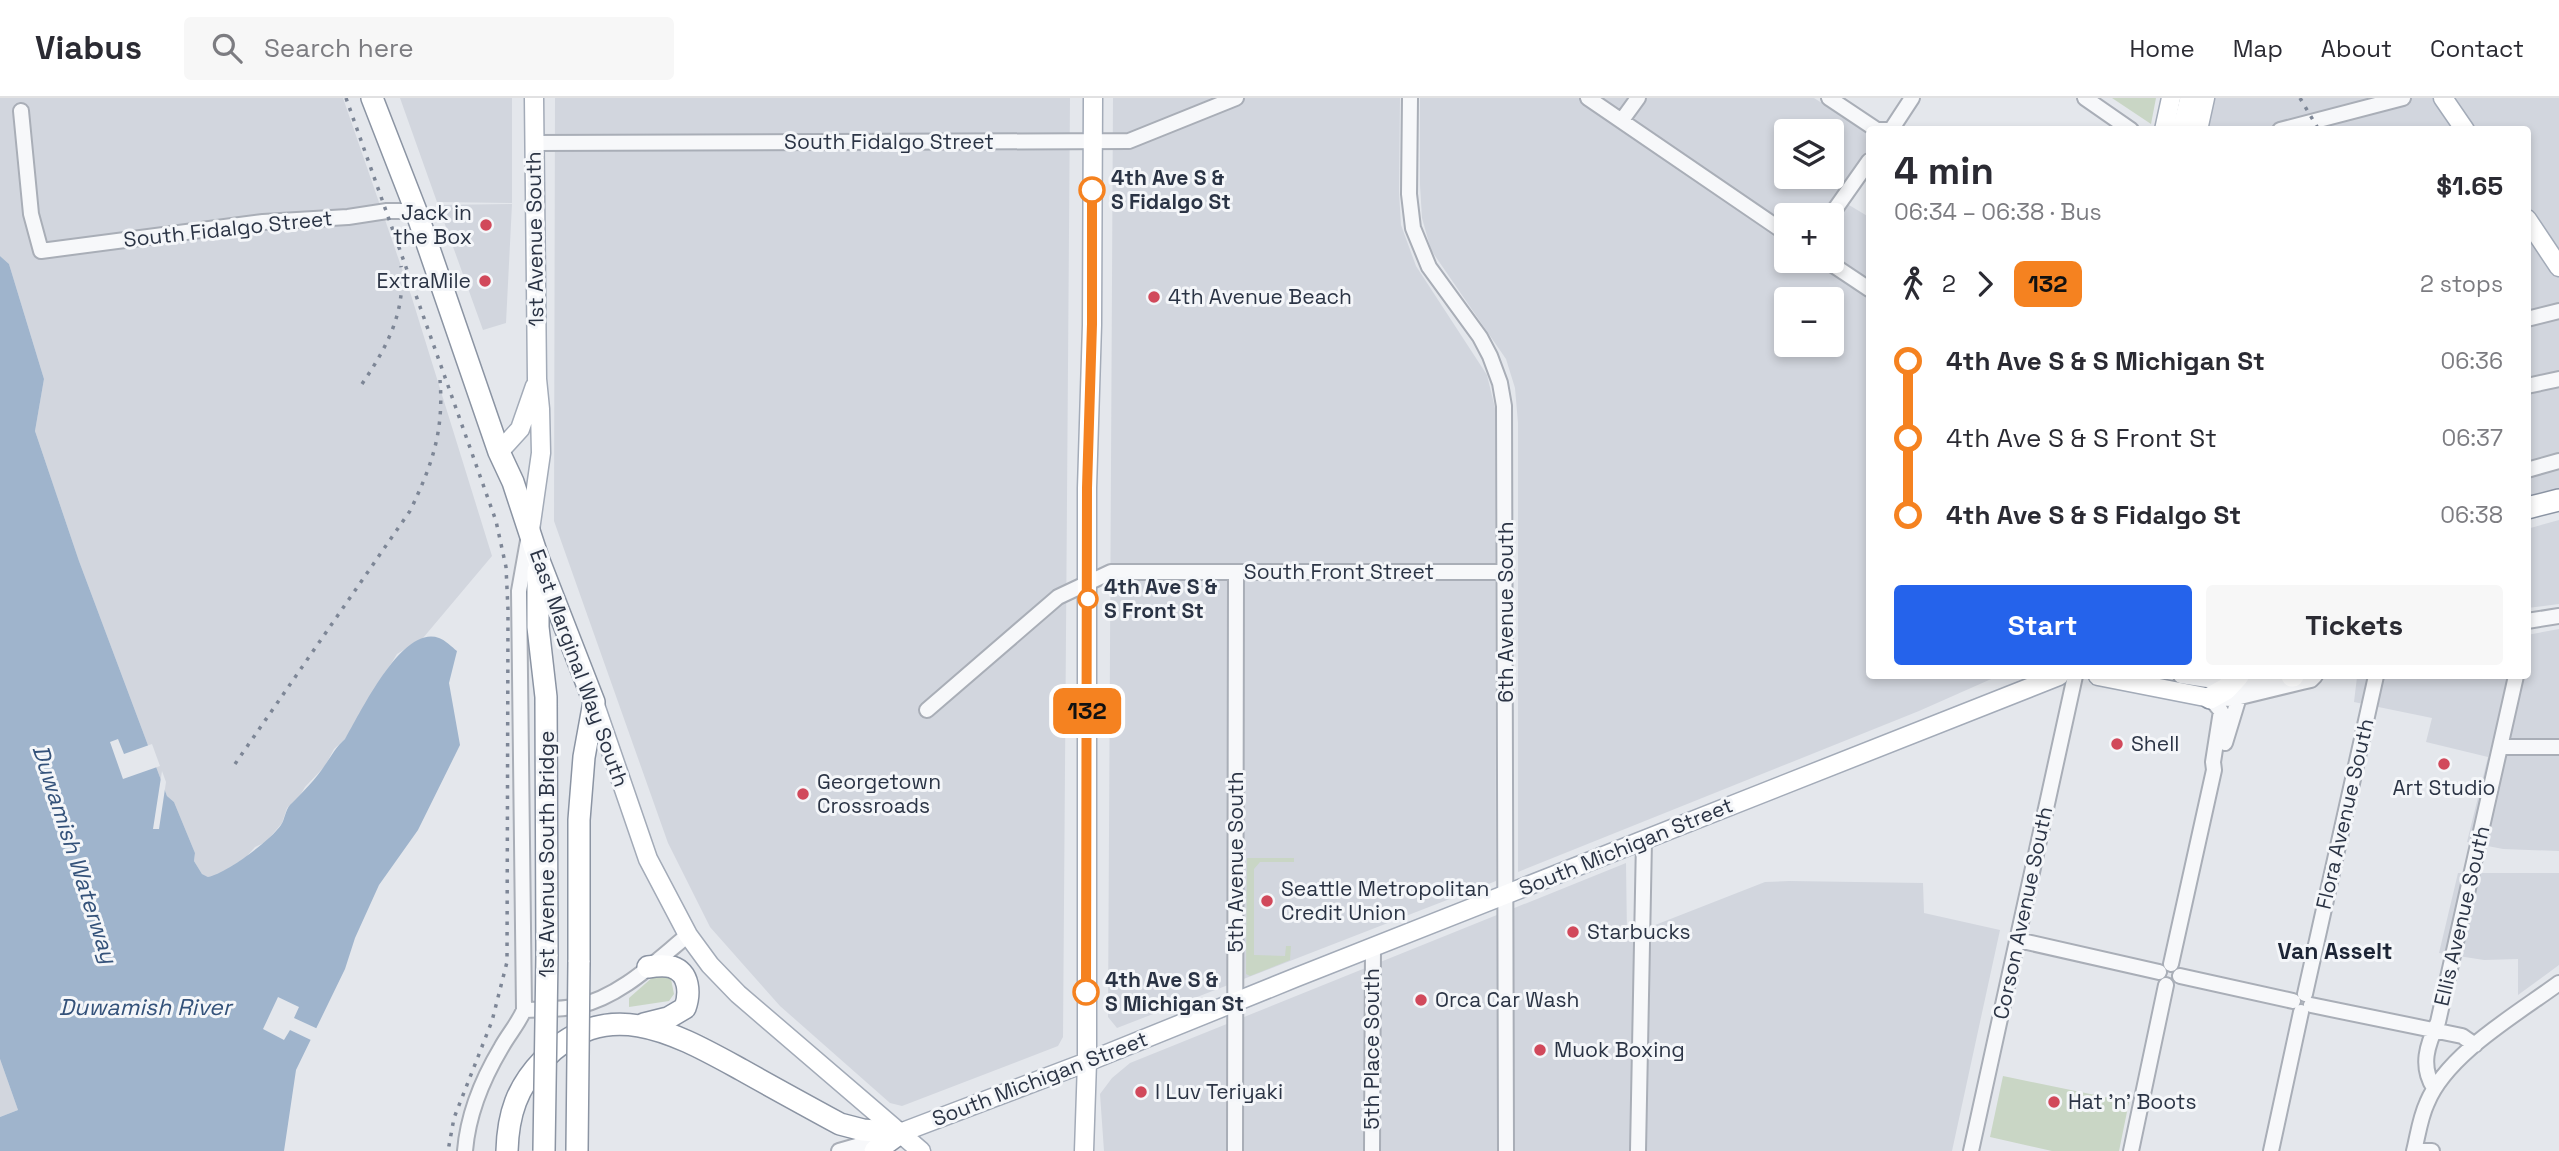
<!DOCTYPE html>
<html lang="en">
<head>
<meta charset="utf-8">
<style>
	:root { --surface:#fff; --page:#f7f7f7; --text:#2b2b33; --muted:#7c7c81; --line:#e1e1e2; --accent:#2563eb }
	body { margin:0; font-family:"Space Grotesk",sans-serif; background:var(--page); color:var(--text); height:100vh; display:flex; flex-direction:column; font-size:26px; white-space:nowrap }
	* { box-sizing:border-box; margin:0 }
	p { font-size:23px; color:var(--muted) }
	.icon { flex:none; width:38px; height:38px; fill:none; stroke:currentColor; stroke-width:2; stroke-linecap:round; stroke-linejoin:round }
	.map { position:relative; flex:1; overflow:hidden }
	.panel { position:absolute; left:1866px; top:28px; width:665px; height:553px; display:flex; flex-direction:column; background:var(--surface); border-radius:7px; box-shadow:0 4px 10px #0003 }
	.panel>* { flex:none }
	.badge { padding:0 14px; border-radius:10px; font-size:24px; line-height:46px }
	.buttons { position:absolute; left:1774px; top:21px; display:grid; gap:14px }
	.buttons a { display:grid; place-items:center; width:70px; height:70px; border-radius:7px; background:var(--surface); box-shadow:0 4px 10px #0003; font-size:35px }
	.map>.badge { position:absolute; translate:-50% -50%; box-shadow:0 0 0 4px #fff }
	.legs { display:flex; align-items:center; gap:10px; height:77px; padding:0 28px; font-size:23px }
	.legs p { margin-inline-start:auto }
	.summary { display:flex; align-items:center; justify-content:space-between; height:119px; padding:0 28px }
	h1 { font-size:38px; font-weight:800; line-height:52px }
	.primary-button { display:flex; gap:14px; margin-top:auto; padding:14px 28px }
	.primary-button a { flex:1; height:80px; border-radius:7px; background:var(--accent); color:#fff; font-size:28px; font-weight:800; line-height:80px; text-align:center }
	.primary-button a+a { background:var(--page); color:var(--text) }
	ul { padding:0 28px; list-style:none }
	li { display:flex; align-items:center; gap:24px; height:77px; font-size:26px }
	li i { display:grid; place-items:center; width:10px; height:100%; margin:0 9px; background:currentColor }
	li i::after { content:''; width:18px; height:18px; margin:-9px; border:5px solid; border-radius:50%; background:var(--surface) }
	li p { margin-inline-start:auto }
	li:first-child i { background:linear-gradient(#0000 50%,currentColor 0) }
	li:last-child i { background:linear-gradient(currentColor 50%,#0000 0) }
	header { display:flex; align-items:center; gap:42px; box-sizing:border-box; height:98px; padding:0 35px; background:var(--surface); border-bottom:2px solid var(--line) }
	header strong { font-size:33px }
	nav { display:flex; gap:38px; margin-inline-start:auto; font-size:24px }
	.search { width:490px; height:63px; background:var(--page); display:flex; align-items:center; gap:18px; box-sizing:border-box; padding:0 24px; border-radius:7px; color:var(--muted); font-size:26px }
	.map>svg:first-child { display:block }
	.built { fill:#d2d6de; fill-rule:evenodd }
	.green { fill:#c9d6c5 }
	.water { fill:#9fb4cc }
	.pier { fill:#e4e7ec }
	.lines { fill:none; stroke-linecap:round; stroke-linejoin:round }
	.minor-casing { stroke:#a9aeb7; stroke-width:18 }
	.major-casing { stroke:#a3abb8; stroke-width:21 }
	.highway-casing { stroke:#8b94a3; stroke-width:24 }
	.minor { stroke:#f7f8fa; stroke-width:14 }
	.major { stroke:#fff; stroke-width:18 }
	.highway { stroke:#fff; stroke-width:21 }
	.rail { stroke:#7d8696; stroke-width:3.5; stroke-dasharray:3.5 7; stroke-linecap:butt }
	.highway-bridge-casing { stroke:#8b94a3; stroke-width:24; stroke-linecap:butt }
	.highway-bridge { stroke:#fff; stroke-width:21 }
	.line-1-casing { stroke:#fff; stroke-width:16 }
	.line-1 { stroke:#f58220; stroke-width:10 }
	.stop-1-dot { fill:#fff; stroke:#f58220; stroke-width:3.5 }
	.poi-dot { fill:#d1495b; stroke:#f4f6f9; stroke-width:2.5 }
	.labels { text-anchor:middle; stroke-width:6; stroke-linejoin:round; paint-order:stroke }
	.street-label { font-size:21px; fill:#2b3445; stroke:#f4f6f9 }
	.stop-label { font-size:21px; font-weight:bold; fill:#2b3445; stroke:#f4f6f9; text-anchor:start }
	.poi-label { font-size:21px; fill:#2b3445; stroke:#f4f6f9; text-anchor:start }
	.water-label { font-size:23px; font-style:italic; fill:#34527a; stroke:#f4f6f9 }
	.neighbourhood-label { font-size:23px; font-weight:bold; fill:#1d2536; stroke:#f4f6f9 }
</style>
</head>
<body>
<header>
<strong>Viabus</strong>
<div class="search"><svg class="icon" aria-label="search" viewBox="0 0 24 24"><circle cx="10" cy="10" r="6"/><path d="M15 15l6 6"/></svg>Search here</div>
<nav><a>Home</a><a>Map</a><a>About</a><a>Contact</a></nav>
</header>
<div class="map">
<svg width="2559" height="1053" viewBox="0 0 2559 1053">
	<rect width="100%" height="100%" fill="#e4e7ec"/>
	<!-- built -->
	<path class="built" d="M0,0H343L411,197L492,458L423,540L397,556L345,641L334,651L325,668L305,689L299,699L287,710L282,725L266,744L255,749L247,758L219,777L208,779L202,776L194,763L195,755L174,704L167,698L79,463L35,333L44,281L9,166L0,158Z
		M400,0H512V105L437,104Z
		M555,0H1070L1063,939L1058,948L902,1008L890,1005L780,908L710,829L668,745L554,423Z
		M1113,0H1400L1399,94L1401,127L1416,168L1487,277L1495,310L1496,783L1117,930L1108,919Z
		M1420,0H1814L1869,35V53L1834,98L1869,119V578H1998L1919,613L1518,774V325L1515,290L1506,261L1431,152L1422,120L1420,87ZM1787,33H1832V79H1787ZM1787,117H1832V163H1787ZM1787,201H1832V247H1787Z
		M2206,0H2559V391L2527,398V32H2200Z
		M512,106L506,225L483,232L438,107Z
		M2559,422V506L2527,510V431Z
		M2559,531V753L2503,751L2467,744L2488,659L2426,644L2432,620L2354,604L2357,579L2527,578V537Z
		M1626,765L1627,838L1765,784L1789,783L1923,785L1924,815L2000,832L1952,1053H1104L1100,996L1112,980L1130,965Z
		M2458,775H2559V867L2518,897V861L2484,862L2439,855Z
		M0,961L18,1012L0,1019Z"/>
	<!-- green -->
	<path class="green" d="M2112,0H2156L2151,26Z
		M1247,760H1294V764H1260L1254,771V857L1285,858L1286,848H1291L1290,862L1250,878L1246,876Z
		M654,878H667L671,881L674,896L669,903L629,909V900Z
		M2003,978L2129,1004L2119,1053H2052L1990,1039Z"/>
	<!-- water -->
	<path class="water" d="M0,158L9,166L44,281L35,333L79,463L167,698L174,704L195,755L194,763L202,776L208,779C226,776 271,742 281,727C285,721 285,713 290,707C302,695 316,681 325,667C332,657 336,649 345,641C360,616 402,526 439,540C445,542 452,549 457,553L449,585L460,647L418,732L379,787L355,840L345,871L296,972L284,1053H0V1019L18,1012L0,961Z"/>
	<!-- pier -->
	<path class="pier" d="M118,641L124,656L152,646L160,668L123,681L110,644Z
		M162,673L166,684L159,731H153Z
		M278,899L299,909L294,920L318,931L313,943L290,932L284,942L263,931Z"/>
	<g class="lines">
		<defs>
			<path id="minor" d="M1410,0L1409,96L1413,130L1429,169L1480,239L1490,258L1500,285L1504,308L1506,1053
				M1588,0L1787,136
				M1829,0L1877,32
				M2085,0L2131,32
				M21,13L31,116L41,153L263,124L348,119L387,113H416
				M1622,22L1638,0
				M1880,32H1891L1912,0
				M2280,32L2403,0
				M534,45L1129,43L1236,0
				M1831,117L1869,63
				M1827,163L1869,191
				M2527,221L2559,213
				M2527,288L2559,281
				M2527,372L2559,363
				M2527,523L2559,518
				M2181,578L2241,587L2294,578
				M2212,600L2232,601L2302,584L2311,582L2315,578
				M927,612L1058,499L1111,474H1506
				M2225,645L2239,599
				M2500,649H2559
				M2018,842L2159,874
				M2171,866L2214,672L2213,664L2221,613L2210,600
				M2180,878L2293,903
				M2305,896L2376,578
				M2311,907L2462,938L2475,947
				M524,912C541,911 561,912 578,908C620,899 656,863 688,837
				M2434,990C2420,968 2427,947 2438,924L2516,578
				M465,1053C468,1016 482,982 501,950C508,937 518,926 524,912L519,493L529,437
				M839,1053L888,1039
				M1235,1053L1236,474
				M1372,1053L1373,850
				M1638,1053L1644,742
				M1971,1053L2075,578
				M2131,1053L2166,887
				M2271,1053L2301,914
				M2414,1053C2418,1037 2420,1020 2427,1005C2447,956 2517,916 2559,885
				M2414,1053H2432"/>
			<path id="major" d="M2443,0L2465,32
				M2164,32L2171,0
				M2198,32L2205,0
				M2527,121L2559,169
				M499,354L520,331L535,288
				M530,432L541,355L540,311L537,281L534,0
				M2098,578L2210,600
				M594,604L648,761L688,837L710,867L738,896L921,1053
				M900,1035L1087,964L1297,879L2059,578
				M1084,1053L1087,964V390L1092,227L1093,0"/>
			<path id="highway" d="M372,0L416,113L499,354L513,384L538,460L594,604L584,659L579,722V864
				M2183,32L2191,0
				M2527,410L2559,402
				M538,473V529L546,599L547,858
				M2292,578H2293
				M2210,600L2226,591L2238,578
				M644,926L668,920L685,910C690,896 690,875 672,869C665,867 655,868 648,869
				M507,1053C508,1016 517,989 543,962C607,895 676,936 742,972C774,990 807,1008 840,1026L863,1032L900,1035
				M875,1053L900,1035"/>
		</defs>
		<!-- minor casing -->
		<use href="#minor" class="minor-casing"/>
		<!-- major casing -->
		<use href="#major" class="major-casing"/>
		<!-- highway casing -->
		<use href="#highway" class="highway-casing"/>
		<!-- minor -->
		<use href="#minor" class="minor"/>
		<!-- major -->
		<use href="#major" class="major"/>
		<!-- highway -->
		<use href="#highway" class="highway"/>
		<!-- rail -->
		<path class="rail" d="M346,0L496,423L506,469L508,512L507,864L492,923L454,1020L448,1053
			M2300,0L2319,32
			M362,286C387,249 406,214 401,168
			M235,666L410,413C432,367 444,334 440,282"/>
		<defs>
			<path id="highway-bridge" d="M544,1053L547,858
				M577,1053L579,864"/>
		</defs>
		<!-- highway-bridge casing -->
		<use href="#highway-bridge" class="highway-bridge-casing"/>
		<!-- highway-bridge -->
		<use href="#highway-bridge" class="highway-bridge"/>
	</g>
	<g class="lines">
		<defs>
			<path id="line-1" d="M1086,894L1087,390L1092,226V92"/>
		</defs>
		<!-- line-1 casing -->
		<use href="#line-1" class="line-1-casing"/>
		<!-- line-1 -->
		<use href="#line-1" class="line-1"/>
	</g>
	<!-- markers -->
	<g class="stop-1-dot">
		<circle cx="1092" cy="92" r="12"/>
		<circle cx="1088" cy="501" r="9"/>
		<circle cx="1086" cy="894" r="12"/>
	</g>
	<g class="poi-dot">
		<circle cx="486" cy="127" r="7"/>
		<circle cx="485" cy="183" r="7"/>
		<circle cx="1154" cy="199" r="7"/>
		<circle cx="2117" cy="646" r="7"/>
		<circle cx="2444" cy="666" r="7"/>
		<circle cx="803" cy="696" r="7"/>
		<circle cx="1267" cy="803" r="7"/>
		<circle cx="1573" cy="834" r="7"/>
		<circle cx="1421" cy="902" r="7"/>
		<circle cx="1540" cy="952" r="7"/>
		<circle cx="1141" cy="994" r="7"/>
		<circle cx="2054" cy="1004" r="7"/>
	</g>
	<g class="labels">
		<!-- street labels -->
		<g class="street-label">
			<text x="889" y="51">South Fidalgo Street</text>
			<text transform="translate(228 131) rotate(-6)" y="7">South Fidalgo Street</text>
			<text transform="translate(535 141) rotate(-91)" y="7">1st Avenue South</text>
			<text x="1339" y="481">South Front Street</text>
			<text transform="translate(1506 514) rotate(-90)" y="7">6th Avenue South</text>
			<text transform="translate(579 570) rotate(70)" y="7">East Marginal Way South</text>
			<text transform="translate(2345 716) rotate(-77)" y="7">Flora Avenue South</text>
			<text transform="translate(1626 749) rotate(-22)" y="7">South Michigan Street</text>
			<text transform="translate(547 756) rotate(-90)" y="7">1st Avenue South Bridge</text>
			<text transform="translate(1236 764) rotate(-90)" y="7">5th Avenue South</text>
			<text transform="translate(2023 815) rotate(-78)" y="7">Corson Avenue South</text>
			<text transform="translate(2462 818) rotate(-77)" y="7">Ellis Avenue South</text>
			<text transform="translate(1372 951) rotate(-90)" y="7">5th Place South</text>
			<text transform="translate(1040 981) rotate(-21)" y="7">South Michigan Street</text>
		</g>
		<!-- stop labels -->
		<g class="stop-label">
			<text x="1111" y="87">4th Ave S &amp;<tspan x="1111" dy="24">S Fidalgo St</tspan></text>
			<text x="1104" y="496">4th Ave S &amp;<tspan x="1104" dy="24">S Front St</tspan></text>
			<text x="1105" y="889">4th Ave S &amp;<tspan x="1105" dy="24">S Michigan St</tspan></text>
		</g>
		<!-- poi labels -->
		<g class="poi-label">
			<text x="472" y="122" text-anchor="end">Jack in<tspan x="472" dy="24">the Box</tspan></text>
			<text x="471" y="190" text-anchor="end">ExtraMile</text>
			<text x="1168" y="206">4th Avenue Beach</text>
			<text x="2131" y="653">Shell</text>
			<text x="817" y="691">Georgetown<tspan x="817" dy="24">Crossroads</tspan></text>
			<text x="2444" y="697" text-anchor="middle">Art Studio</text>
			<text x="1281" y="798">Seattle Metropolitan<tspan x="1281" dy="24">Credit Union</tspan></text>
			<text x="1587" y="841">Starbucks</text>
			<text x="1435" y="909">Orca Car Wash</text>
			<text x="1554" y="959">Muok Boxing</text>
			<text x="1155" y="1001">I Luv Teriyaki</text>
			<text x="2068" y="1011">Hat 'n' Boots</text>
		</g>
		<!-- water labels -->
		<g class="water-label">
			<text transform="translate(75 756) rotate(72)" y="8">Duwamish Waterway</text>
			<text x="145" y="917">Duwamish River</text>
		</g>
		<!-- neighbourhood labels -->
		<g class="neighbourhood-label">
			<text x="2335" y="861">Van Asselt</text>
		</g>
	</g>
</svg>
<div class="buttons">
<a><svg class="icon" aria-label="layers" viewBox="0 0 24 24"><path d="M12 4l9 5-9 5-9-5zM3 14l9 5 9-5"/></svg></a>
<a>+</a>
<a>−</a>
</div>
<b class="badge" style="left:1087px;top:613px;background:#f58220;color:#111">132</b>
<section class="panel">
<div class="summary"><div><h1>4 min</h1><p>06:34 – 06:38 · Bus</p></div><b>$1.65</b></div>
<div class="legs"><svg class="icon" aria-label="walk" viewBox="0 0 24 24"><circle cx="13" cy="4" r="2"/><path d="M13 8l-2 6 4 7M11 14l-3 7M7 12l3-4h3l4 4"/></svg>2<svg class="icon" aria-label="forward" viewBox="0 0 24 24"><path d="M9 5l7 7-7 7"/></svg><b class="badge" style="background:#f58220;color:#111">132</b><p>2 stops</p></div>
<ul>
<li><i style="color:#f58220"></i><b>4th Ave S &amp; S Michigan St</b><p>06:36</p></li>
<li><i style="color:#f58220"></i><span>4th Ave S &amp; S Front St</span><p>06:37</p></li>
<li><i style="color:#f58220"></i><b>4th Ave S &amp; S Fidalgo St</b><p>06:38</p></li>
</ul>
<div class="primary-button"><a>Start</a><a>Tickets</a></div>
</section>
</div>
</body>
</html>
